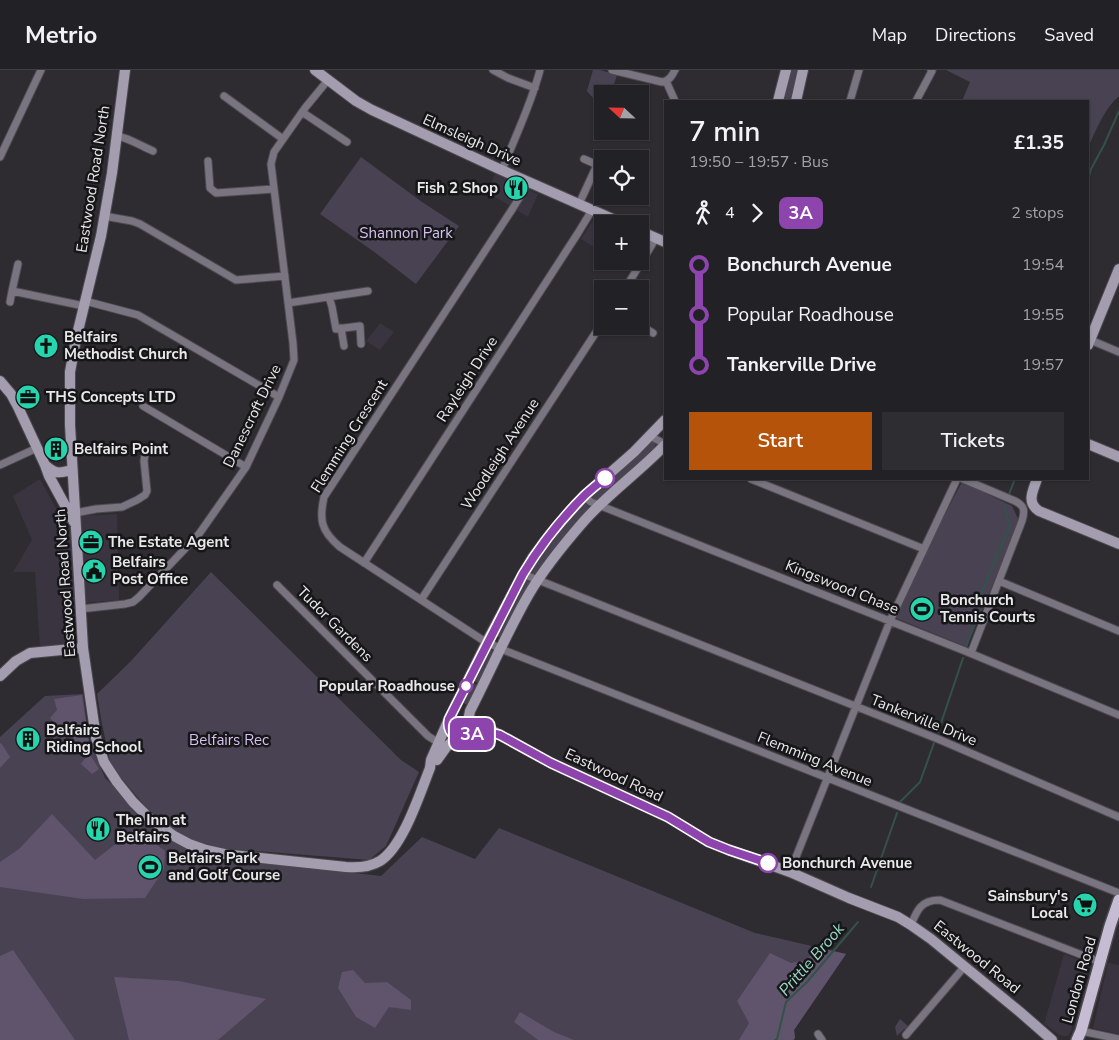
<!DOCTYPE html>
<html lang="en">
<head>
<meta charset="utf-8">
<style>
	:root { --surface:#222125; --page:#2e2e32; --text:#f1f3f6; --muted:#a2a3a7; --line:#3f3e42; --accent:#b45309 }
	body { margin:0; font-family:"Nunito Sans",sans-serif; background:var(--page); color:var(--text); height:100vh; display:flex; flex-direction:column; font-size:19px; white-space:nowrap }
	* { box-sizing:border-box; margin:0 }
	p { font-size:16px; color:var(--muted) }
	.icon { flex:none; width:28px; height:28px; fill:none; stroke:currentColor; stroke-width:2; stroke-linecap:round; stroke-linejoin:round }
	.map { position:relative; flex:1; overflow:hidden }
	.sheet { position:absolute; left:664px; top:30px; width:425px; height:380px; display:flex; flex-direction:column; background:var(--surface); border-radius:0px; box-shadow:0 1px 4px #0004,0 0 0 1px var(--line) }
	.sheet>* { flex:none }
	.badge { padding:0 10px; border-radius:8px; font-size:18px; line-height:32px }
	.needle { width:32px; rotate:292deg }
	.buttons { position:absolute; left:594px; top:15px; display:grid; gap:10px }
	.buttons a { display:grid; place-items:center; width:55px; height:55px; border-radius:0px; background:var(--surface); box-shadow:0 1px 4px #0004,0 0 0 1px var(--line); font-size:25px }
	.map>.badge { position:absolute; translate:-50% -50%; box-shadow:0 0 0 2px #fff }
	.legs { display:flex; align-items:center; gap:8px; height:55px; padding:0 25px; font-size:16px }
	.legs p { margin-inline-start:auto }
	.headline { display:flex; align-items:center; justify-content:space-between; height:85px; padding:0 25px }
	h1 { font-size:28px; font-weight:600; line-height:38px }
	.action { display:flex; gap:10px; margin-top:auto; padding:10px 25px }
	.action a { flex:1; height:58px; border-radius:0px; background:var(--accent); color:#fff; font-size:20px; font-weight:600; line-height:58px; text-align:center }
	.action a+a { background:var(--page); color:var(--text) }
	ul { padding:0 25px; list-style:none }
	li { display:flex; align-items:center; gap:18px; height:50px; font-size:19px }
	li i { display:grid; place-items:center; width:8px; height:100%; margin:0 6px; background:currentColor }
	li i::after { content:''; width:12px; height:12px; margin:-6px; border:4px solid; border-radius:50%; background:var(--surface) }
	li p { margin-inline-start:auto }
	li:first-child i { background:linear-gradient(#0000 50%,currentColor 0) }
	li:last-child i { background:linear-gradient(currentColor 50%,#0000 0) }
	header { display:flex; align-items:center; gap:30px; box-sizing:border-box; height:70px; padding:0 25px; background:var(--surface); border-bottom:1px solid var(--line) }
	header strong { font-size:24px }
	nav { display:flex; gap:28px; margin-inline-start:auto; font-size:18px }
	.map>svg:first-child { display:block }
	.built { fill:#39343f }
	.green { fill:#494253 }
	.forest { fill:#5f546c }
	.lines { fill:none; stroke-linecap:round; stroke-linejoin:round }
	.stream { stroke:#335249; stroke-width:2 }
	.street-casing { stroke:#4c4a4f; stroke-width:9 }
	.secondary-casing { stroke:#4c4a4f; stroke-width:12 }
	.primary-casing { stroke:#4c4a4f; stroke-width:14 }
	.street { stroke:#797480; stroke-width:7 }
	.secondary { stroke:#a49daf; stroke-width:10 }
	.primary { stroke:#c6bcd3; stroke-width:11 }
	.line-1-casing { stroke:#fff; stroke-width:11 }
	.line-1 { stroke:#8e44ad; stroke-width:8 }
	.stop-1-dot { fill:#fff; stroke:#8e44ad; stroke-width:2.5 }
	.labels { text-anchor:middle; stroke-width:5; stroke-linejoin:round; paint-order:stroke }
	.street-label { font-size:15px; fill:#e9e8eb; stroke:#161517 }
	.poi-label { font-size:15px; font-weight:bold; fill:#e9e8eb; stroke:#161517; text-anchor:start }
	.park-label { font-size:15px; fill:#d7c2f2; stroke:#161517 }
	.stop-label { font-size:15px; font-weight:bold; fill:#e9e8eb; stroke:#161517; text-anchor:end }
	.water-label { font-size:16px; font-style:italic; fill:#98d7c3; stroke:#161517 }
</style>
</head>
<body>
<header>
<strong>Metrio</strong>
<nav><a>Map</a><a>Directions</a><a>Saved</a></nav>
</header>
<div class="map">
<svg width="1119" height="970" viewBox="0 0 1119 970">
	<rect width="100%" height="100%" fill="#2e2c31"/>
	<!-- built -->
	<path class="built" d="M496,102L522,114L531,121L538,124L528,147L487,122Z
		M594,149L606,154H602V182L581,169Z
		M380,253L394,262L380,280L366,271Z
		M40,409L61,447L117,444L119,530L71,534L74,574L40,578L35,502H13L32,470L13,426Z
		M1064,884L1090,894L1071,960L1068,966H1064L1060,965L1044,954Z
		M1108,893L1119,895V964L1093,958Z"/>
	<!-- green -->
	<path class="green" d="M593,0H600L617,5L611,24H602V31L593,28L587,21Z
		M789,0H799L792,31H782Z
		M946,0H1119V26C1104,39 1096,60 1088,78V31H962L970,12Z
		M361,87L422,132L459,156L416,214L373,181L320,144Z
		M651,371L655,373L656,379L599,430L593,429L592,427V425Z
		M962,412L1012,436L1019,451L967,577L896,548L926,480Z
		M583,433L587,434L589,438L538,504L535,505L532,503L530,500L540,483Z
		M211,502L401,690L419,702L386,776L369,790L208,777L164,758L111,696L102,654L97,624L131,591Z
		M525,509L531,512L504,568L494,566Z
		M489,579L494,581L481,614L472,610Z
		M471,612L480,617L471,637L462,632Z
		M83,624L89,670L105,708L165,766L211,787L381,806L422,767L475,789L499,758L755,863L846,884L794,960L795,968L794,970H0V667L45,626Z
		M453 654a8 8 0 1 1 16 0a8 8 0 1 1-16 0Z
		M900,949L909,957L907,960L904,959L897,966L895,957Z"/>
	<!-- forest -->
	<path class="forest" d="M82,625L91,686L99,699L92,704L81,694L86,687L50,648L57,640L54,629Z
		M1,673L10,687L0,698V674Z
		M52,744L95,790L136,758L165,781L164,799L145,828L83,829L0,817V792L19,779Z
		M815,877L846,884L794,960L795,968L793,970H739L749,953L737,931L770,883L791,893L808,890Z
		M13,880L75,970H0V886Z
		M353,900L365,913L387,912L411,930V940L389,937L375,958L356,947L338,918L342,902Z
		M114,907L179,911L266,929L218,970H129Z
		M520,942L554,962L574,970H538L514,952Z"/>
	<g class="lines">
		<!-- stream -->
		<path class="stream" d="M1088,111L1091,99L1104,75L1119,41
			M1009,424L1015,409
			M966,577L976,548L978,531L1010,455L1004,435
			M938,662L963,588
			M900,732L920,712L934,673
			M871,817L897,743
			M775,970L777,969L786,932L807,912L858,852"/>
		<defs>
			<path id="street" d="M493,0L508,8L535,18
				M612,0L662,12C669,11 672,6 675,0
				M666,11L675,31
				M224,26L283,69
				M850,31L859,0
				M916,31L932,1L931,0
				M302,42L347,72
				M117,66C129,68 141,76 153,81
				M0,87L41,0
				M584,89L602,97
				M208,91L210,118L216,123L274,119
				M502,100C515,67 531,35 540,0
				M529,112L513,138L324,427C319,450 321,461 340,477L481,569L501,579L1119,823
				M579,134L597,95
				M104,146L132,151L140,154L236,210L285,206
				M18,194L12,221L84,236
				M625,219L656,168
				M329,227L332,237L336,259L360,256L361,274
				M85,231L138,245L279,327
				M10,232L12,221
				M288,233L368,221
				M640,255L653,263
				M341,258L344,276
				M1088,269L1119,282
				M143,336L246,397
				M650,366L665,374
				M0,395L37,378
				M751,409L924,479
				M963,409L1015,431C1025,436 1025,441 1022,451L971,583
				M584,426L591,432L965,581L1119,645
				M75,443L96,439L122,437L137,430L145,425L147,421L144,391L145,384
				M364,493L578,163L592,140
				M523,504L938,669L1119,747
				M999,511L1119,561
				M277,515L428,666L439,673
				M421,530L602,253
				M80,539L125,534L133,532L139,527L199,464L246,397L279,327L294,290L293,273L271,94L274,82L305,38L328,10
				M790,802L890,551L957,409
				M911,855C917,840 921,830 940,830L1100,892
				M1081,961L1119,969
				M818,964L822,970
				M906,965L965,896"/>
			<path id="secondary" d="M125,0L112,103L101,166L76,269L70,302V355L83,578L96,668L104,692L117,712L133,732L148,747L174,766L189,774L206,780L224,784L346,797C358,798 370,797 380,791C403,777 420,723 430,698L431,690L449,649L490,566L523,504L533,487L548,467L584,426L634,382L665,350
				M315,0L356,31L372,40L497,98L624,154
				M778,31L786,0
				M796,31L803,0
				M640,161L665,172
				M1088,275L1119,199
				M0,311L11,324L18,337L45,395L49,406L74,452
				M1088,374L1119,387
				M45,395C57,405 58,403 72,400
				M1037,409C1033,421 1026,432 1039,441L1119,474
				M0,606L16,591L30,583L83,578
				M469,646L470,641C490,602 507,562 529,524C544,498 564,474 584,451C609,423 639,402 665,375
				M472,651L487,658L551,693L668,747L709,772L729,780L790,802L849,828L898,847L911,855L931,869L1020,942L1052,970
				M448,653C449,669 458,666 469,664C477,663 486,663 495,663
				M437,690L447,676L458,667"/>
			<path id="primary" d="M1077,970L1081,961L1110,856L1119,830"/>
		</defs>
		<!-- street casing -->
		<use href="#street" class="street-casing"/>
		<!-- secondary casing -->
		<use href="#secondary" class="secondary-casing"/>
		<!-- primary casing -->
		<use href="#primary" class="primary-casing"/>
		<!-- street -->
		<use href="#street" class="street"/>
		<!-- secondary -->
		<use href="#secondary" class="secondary"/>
		<!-- primary -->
		<use href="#primary" class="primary"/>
	</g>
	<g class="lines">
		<defs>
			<path id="line-1" d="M605,408C598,414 590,420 584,426C561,449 540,476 523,504L449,649C447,657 450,666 460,667C464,667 463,665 467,664C475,662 492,662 500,665L551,693L668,747L709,772L729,780L768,793"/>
		</defs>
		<!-- line-1 casing -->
		<use href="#line-1" class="line-1-casing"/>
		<!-- line-1 -->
		<use href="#line-1" class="line-1"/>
	</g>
	<!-- icons -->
	<defs>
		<symbol id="restaurant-disc" viewBox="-11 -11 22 22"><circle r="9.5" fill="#26d5ae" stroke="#161517"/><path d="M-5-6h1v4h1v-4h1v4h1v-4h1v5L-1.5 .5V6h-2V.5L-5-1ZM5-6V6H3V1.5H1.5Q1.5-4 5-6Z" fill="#111"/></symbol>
		<symbol id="church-disc" viewBox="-11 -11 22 22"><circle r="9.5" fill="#26d5ae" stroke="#161517"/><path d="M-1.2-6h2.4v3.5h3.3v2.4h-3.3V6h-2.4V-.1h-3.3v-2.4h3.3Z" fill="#111"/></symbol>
		<symbol id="office-disc" viewBox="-11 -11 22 22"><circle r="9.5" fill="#26d5ae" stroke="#161517"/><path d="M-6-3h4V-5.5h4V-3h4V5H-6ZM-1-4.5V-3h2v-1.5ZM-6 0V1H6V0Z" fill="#111"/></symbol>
		<symbol id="building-disc" viewBox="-11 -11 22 22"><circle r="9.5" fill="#26d5ae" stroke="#161517"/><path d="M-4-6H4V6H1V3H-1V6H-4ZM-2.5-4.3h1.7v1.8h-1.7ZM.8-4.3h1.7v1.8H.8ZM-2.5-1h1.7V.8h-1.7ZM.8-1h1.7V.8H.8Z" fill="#111"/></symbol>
		<symbol id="civic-disc" viewBox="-11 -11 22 22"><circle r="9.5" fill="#26d5ae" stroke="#161517"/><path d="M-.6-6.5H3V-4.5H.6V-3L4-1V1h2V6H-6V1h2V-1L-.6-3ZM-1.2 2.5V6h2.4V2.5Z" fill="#111"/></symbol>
		<symbol id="stadium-disc" viewBox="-11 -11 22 22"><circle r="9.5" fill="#26d5ae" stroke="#161517"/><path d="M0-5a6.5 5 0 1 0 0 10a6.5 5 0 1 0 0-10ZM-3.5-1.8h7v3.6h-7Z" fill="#111"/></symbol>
		<symbol id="supermarket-disc" viewBox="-11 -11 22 22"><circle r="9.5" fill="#26d5ae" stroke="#161517"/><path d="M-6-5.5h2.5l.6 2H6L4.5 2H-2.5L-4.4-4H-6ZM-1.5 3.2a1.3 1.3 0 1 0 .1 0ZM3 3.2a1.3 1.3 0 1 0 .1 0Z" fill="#111"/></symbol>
	</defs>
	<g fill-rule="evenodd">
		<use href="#restaurant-disc" x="502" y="104" width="28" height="28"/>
		<use href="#church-disc" x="32" y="262" width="28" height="28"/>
		<use href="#office-disc" x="14" y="313" width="28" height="28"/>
		<use href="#building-disc" x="42" y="365" width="28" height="28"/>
		<use href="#office-disc" x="77" y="458" width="28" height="28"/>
		<use href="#civic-disc" x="80" y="487" width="28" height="28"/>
		<use href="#stadium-disc" x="908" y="525" width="28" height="28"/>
		<use href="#building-disc" x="14" y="655" width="28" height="28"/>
		<use href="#restaurant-disc" x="84" y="745" width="28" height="28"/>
		<use href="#stadium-disc" x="136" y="783" width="28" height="28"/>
		<use href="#supermarket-disc" x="1071" y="821" width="28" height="28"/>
	</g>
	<!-- markers -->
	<g class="stop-1-dot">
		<circle cx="605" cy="408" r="9"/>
		<circle cx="466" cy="616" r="6"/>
		<circle cx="768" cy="793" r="9"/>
	</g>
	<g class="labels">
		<!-- street labels -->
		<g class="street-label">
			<text transform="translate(472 70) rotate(24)" y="5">Elmsleigh Drive</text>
			<text transform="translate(93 109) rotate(-81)" y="5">Eastwood Road North</text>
			<text transform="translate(467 309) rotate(-57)" y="5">Rayleigh Drive</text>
			<text transform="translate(252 346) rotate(-64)" y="5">Danescroft Drive</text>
			<text transform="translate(349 366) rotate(-58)" y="5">Flemming Crescent</text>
			<text transform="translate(500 384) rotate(-57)" y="5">Woodleigh Avenue</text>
			<text transform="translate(65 513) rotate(-94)" y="5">Eastwood Road North</text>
			<text transform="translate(842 517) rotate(22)" y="5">Kingswood Chase</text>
			<text transform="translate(335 554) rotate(45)" y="5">Tudor Gardens</text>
			<text transform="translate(924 650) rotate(22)" y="5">Tankerville Drive</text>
			<text transform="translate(815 689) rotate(22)" y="5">Flemming Avenue</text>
			<text transform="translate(614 705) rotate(25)" y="5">Eastwood Road</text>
			<text transform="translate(977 887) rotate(39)" y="5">Eastwood Road</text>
			<text transform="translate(1079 910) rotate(-74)" y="5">London Road</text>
		</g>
		<!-- poi labels -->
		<g class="poi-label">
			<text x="498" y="123" text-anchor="end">Fish 2 Shop</text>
			<text x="64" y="272">Belfairs<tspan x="64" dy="17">Methodist Church</tspan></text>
			<text x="46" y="332">THS Concepts LTD</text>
			<text x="74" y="384">Belfairs Point</text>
			<text x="108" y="477">The Estate Agent</text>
			<text x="112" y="497">Belfairs<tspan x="112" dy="17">Post Office</tspan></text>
			<text x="940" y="535">Bonchurch<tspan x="940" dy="17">Tennis Courts</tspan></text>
			<text x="46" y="665">Belfairs<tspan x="46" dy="17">Riding School</tspan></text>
			<text x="116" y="755">The Inn at<tspan x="116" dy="17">Belfairs</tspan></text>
			<text x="168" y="793">Belfairs Park<tspan x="168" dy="17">and Golf Course</tspan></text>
			<text x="1068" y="831" text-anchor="end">Sainsbury's<tspan x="1068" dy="17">Local</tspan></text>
		</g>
		<!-- park labels -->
		<g class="park-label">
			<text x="406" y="168">Shannon Park</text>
			<text x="229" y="675">Belfairs Rec</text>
		</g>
		<!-- stop labels -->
		<g class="stop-label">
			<text x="455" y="621">Popular Roadhouse</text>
			<text x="782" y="798" text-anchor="start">Bonchurch Avenue</text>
		</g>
		<!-- water labels -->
		<g class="water-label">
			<text transform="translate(811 889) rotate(-49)" y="6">Prittle Brook</text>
		</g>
	</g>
</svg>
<div class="buttons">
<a><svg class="needle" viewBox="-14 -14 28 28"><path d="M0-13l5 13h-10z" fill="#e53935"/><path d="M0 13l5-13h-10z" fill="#a2a3a7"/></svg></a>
<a><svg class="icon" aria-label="locate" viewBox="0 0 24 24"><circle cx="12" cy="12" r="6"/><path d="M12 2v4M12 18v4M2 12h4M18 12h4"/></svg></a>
<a>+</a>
<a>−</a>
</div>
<b class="badge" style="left:472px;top:664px;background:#8e44ad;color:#fff">3A</b>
<section class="sheet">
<div class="headline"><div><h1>7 min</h1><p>19:50 – 19:57 · Bus</p></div><b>£1.35</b></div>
<div class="legs"><svg class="icon" aria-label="walk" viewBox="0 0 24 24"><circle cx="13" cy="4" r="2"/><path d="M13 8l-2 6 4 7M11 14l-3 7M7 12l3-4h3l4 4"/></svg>4<svg class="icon" aria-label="forward" viewBox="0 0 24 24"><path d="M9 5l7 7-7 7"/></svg><b class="badge" style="background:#8e44ad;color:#fff">3A</b><p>2 stops</p></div>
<ul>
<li><i style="color:#8e44ad"></i><b>Bonchurch Avenue</b><p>19:54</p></li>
<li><i style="color:#8e44ad"></i><span>Popular Roadhouse</span><p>19:55</p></li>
<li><i style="color:#8e44ad"></i><b>Tankerville Drive</b><p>19:57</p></li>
</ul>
<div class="action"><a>Start</a><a>Tickets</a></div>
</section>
</div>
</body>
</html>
